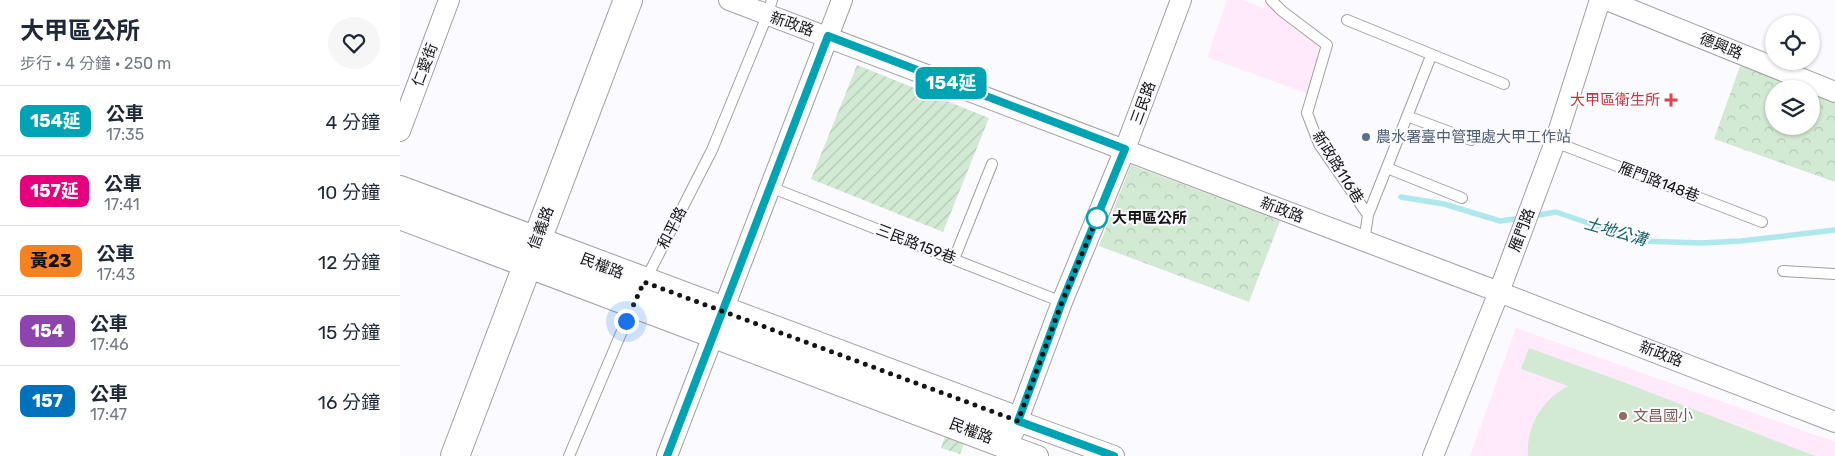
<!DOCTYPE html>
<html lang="zh-TW">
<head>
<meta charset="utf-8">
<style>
	:root { --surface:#fff; --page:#f6f6f7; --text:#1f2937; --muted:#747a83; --line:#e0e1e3 }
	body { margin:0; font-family:Rubik,"Noto Sans TC",sans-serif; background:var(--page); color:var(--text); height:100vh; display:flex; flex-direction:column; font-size:19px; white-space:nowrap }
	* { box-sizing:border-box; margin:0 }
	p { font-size:16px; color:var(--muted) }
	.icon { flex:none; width:28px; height:28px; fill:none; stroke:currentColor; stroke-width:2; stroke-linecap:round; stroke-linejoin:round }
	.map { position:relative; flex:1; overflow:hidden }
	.side { display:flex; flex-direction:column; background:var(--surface); width:400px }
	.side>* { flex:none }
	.badge { padding:0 10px; border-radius:8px; font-size:18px; line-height:32px }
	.controls { position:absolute; left:1365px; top:15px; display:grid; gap:10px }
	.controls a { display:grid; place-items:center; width:55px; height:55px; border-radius:50%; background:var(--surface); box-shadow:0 1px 4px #0004; font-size:25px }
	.you { position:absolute; width:25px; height:25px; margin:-12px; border:4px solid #fff; border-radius:50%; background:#1a73e8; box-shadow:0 0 0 8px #1a73e833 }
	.map>.badge { position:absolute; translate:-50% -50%; box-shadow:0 0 0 2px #fff }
	.round { display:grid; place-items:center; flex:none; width:52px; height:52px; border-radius:26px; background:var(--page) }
	.head { display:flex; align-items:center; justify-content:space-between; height:85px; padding:0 20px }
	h1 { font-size:24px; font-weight:700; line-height:38px }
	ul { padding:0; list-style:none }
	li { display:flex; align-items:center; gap:15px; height:70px; padding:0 20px; border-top:1px solid var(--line) }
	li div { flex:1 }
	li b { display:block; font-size:19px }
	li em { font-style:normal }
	li .badge { min-width:55px; font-weight:700; text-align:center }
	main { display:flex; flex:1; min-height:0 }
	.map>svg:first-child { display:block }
	.education { fill:#feeafb }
	.forest { fill:url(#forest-crowns) }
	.garden { fill:url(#garden-furrows) }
	.pitch { fill:#d2ead4 }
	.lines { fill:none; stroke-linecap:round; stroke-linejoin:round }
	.stream { stroke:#aee8ed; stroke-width:5.5 }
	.lane-casing { stroke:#a09fa3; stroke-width:12 }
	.street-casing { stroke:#a09fa3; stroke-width:22 }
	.secondary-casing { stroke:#a09fa3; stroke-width:30 }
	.lane { stroke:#fff; stroke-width:10 }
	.street { stroke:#fff; stroke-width:20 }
	.secondary { stroke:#fff; stroke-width:28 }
	.line-casing { stroke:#fff; stroke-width:11 }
	.line { stroke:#00a3b4; stroke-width:8 }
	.walk { stroke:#151516; stroke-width:5; stroke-dasharray:0 9 }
	.health-dot { fill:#e0444e; stroke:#fbfafe; stroke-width:2 }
	.service-dot { fill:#5c6f8a; stroke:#fbfafe; stroke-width:2 }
	.stop-dot { fill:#fff; stroke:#00a3b4; stroke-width:2.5 }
	.education-dot { fill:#8d6e63; stroke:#fbfafe; stroke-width:2 }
	.labels { text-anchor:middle; stroke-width:4; stroke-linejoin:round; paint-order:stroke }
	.street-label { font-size:15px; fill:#151516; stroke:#fbfafe }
	.health-label { font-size:15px; fill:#be3a42; stroke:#fbfafe; text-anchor:end }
	.service-label { font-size:15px; fill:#4e5e75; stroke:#fbfafe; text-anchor:start }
	.stop-label { font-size:15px; font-weight:bold; fill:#151516; stroke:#fbfafe; text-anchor:start }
	.education-label { font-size:15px; fill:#785e54; stroke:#fbfafe; text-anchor:start }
	.water-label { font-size:16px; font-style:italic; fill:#136368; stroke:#fbfafe }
</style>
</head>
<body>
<main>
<section class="side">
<div class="head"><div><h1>大甲區公所</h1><p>步行 · 4 分鐘 · 250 m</p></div><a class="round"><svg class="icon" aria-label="heart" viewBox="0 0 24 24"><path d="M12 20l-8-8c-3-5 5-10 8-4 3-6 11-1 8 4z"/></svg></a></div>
<ul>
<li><span class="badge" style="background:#00a3b4;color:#fff">154延</span><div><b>公車</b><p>17:35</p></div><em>4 分鐘</em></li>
<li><span class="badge" style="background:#e6007e;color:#fff">157延</span><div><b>公車</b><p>17:41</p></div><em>10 分鐘</em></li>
<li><span class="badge" style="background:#f58220;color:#111">黃23</span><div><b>公車</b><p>17:43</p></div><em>12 分鐘</em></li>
<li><span class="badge" style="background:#8e44ad;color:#fff">154</span><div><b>公車</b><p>17:46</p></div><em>15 分鐘</em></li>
<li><span class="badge" style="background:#0072bc;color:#fff">157</span><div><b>公車</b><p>17:47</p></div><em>16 分鐘</em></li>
</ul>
</section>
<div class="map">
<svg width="1435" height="456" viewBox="0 0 1435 456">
	<defs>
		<pattern id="forest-crowns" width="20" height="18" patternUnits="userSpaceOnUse" patternTransform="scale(1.25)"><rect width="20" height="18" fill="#d2ead4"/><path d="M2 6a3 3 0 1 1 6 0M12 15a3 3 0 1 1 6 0" fill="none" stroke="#b3c8b5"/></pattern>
		<pattern id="garden-furrows" width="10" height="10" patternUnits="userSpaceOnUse" patternTransform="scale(1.25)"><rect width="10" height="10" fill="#d2ead4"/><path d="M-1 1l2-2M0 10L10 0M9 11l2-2" fill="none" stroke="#b3c8b5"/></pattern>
	</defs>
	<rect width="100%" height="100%" fill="#fbfafe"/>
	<!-- education -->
	<path class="education" d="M827,0H843L863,8L866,0L925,47L911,95L807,57Z
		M1116,328L1435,442V456H1070Z"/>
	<!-- forest -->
	<path class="forest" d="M1340,66L1402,89H1374V126H1411V92L1435,101V182L1314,139Z
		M731,165L880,221L849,302L699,246Z"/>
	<!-- garden -->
	<path class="garden" d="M457,65L589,118L543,232L411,179Z
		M548,428L567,435L560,454L541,448Z"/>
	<!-- pitch -->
	<path class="pitch" d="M1129,348L1223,382L1415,456H1128C1126,426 1142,400 1168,386L1121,369Z"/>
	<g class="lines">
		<!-- stream -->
		<path class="stream" d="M1001,197L1044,204L1100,221L1121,218
			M1133,216L1156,212L1241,241L1301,243L1341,241L1435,230"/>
		<defs>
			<path id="lane" d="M871,0L882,11L927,45L907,113L919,144L968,215L964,242
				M947,20L1104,84
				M1007,116L1071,140
				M1155,142L1362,222
				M987,168L1062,198
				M370,187L662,302
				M968,215L1031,56
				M554,259L592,164
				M1383,271L1435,274
				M245,281L312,150L367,16L372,0
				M169,456L233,305"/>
			<path id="street" d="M329,0L1099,292L1435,422
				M1207,0L1435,92
				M0,131L49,0
				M618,421L714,456
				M613,433L662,302L725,149L781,0
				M608,445L638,456
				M267,456L442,0
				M1033,456L1099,292L1155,142L1200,0"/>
			<path id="secondary" d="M0,190L618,421
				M0,215L608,445
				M55,456L228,0"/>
		</defs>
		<!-- lane casing -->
		<use href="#lane" class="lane-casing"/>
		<!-- street casing -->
		<use href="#street" class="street-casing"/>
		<!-- secondary casing -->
		<use href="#secondary" class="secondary-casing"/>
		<!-- lane -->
		<use href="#lane" class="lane"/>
		<!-- street -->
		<use href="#street" class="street"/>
		<!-- secondary -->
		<use href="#secondary" class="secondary"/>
	</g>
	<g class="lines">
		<defs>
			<path id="line" d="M267,456L428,36L725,149L662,302L618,421L714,456"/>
		</defs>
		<!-- line casing -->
		<use href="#line" class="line-casing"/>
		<!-- line -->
		<use href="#line" class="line"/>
		<!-- walk -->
		<path class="walk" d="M226,321L244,282L618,421L662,302L697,218"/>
	</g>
	<!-- markers -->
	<path class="health-dot" d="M1268.5 92.5h5v5h5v5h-5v5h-5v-5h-5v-5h5z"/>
	<circle class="service-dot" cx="966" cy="137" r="5"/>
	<circle class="stop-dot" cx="697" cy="218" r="10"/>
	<circle class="education-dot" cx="1223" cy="416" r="5"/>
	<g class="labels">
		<!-- street labels -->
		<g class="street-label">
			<text transform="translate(392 24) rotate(19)" y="5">新政路</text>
			<text transform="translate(1321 46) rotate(22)" y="5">德興路</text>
			<text transform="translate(25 65) rotate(-69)" y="5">仁愛街</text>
			<text transform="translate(743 103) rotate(-70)" y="5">三民路</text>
			<text transform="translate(938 167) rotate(58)" y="5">新政路116巷</text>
			<text transform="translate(1259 182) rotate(21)" y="5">雁門路148巷</text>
			<text transform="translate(882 210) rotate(21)" y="5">新政路</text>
			<text transform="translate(141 228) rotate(-69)" y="5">信義路</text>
			<text transform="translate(272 228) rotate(-63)" y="5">和平路</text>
			<text transform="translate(1122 230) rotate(-69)" y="5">雁門路</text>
			<text transform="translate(516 244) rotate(21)" y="5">三民路159巷</text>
			<text transform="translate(202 266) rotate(21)" y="5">民權路</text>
			<text transform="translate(1261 354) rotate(21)" y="5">新政路</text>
			<text transform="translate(571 431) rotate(21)" y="5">民權路</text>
		</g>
		<!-- health labels -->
		<g class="health-label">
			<text x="1260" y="105">大甲區衛生所</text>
		</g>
		<!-- service labels -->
		<g class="service-label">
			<text x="976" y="142">農水署臺中管理處大甲工作站</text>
		</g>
		<!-- stop labels -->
		<g class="stop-label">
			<text x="712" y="223">大甲區公所</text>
		</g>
		<!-- education labels -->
		<g class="education-label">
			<text x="1233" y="421">文昌國小</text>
		</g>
		<!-- water labels -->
		<g class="water-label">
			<text transform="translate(1216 231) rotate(16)" y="6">土地公溝</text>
		</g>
	</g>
</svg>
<div class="controls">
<a><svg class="icon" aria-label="locate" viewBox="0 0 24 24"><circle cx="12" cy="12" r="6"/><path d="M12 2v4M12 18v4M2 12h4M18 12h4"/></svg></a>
<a><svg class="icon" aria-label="layers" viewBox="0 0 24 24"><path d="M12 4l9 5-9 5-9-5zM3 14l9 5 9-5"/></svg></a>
</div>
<div class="you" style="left:226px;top:321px"></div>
<b class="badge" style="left:551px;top:83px;background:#00a3b4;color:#fff">154延</b>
</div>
</main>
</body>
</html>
